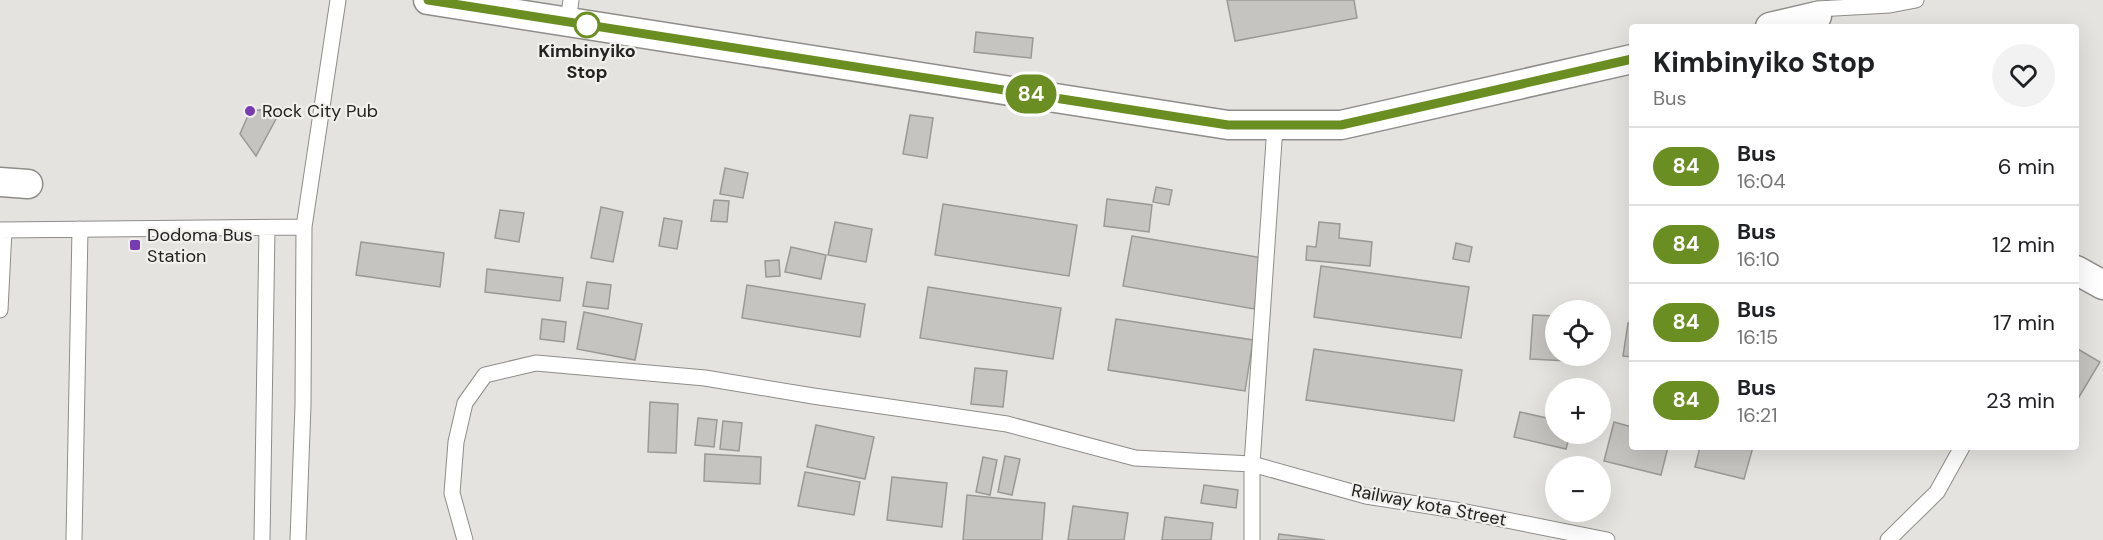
<!DOCTYPE html>
<html lang="en">
<head>
<meta charset="utf-8">
<style>
	:root { --surface:#fff; --page:#f2f2f2; --text:#202124; --muted:#757577; --line:#e0e0e0 }
	body { margin:0; font-family:"DM Sans",sans-serif; background:var(--page); color:var(--text); height:100vh; display:flex; flex-direction:column; font-size:22px; white-space:nowrap }
	* { box-sizing:border-box; margin:0 }
	p { font-size:20px; color:var(--muted) }
	.icon { flex:none; width:33px; height:33px; fill:none; stroke:currentColor; stroke-width:2; stroke-linecap:round; stroke-linejoin:round }
	.map { position:relative; flex:1; overflow:hidden }
	.side { position:absolute; left:1629px; top:24px; width:450px; height:426px; display:flex; flex-direction:column; background:var(--surface); border-radius:6px; box-shadow:0 6px 24px #0002 }
	.side>* { flex:none }
	.badge { padding:0 12px; border-radius:20px; font-size:21px; line-height:39px }
	.tools { position:absolute; left:1545px; top:300px; display:grid; gap:12px }
	.tools a { display:grid; place-items:center; width:66px; height:66px; border-radius:50%; background:var(--surface); box-shadow:0 6px 24px #0002; font-size:30px }
	.map>.badge { position:absolute; translate:-50% -50%; box-shadow:0 0 0 3px #fff }
	.round { display:grid; place-items:center; flex:none; width:63px; height:63px; border-radius:32px; background:var(--page) }
	.headline { display:flex; align-items:center; justify-content:space-between; height:102px; padding:0 24px }
	h1 { font-size:28px; font-weight:700; line-height:45px }
	ul { padding:0; list-style:none }
	li { display:flex; align-items:center; gap:18px; height:78px; padding:0 24px; border-top:2px solid var(--line) }
	li div { flex:1 }
	li b { display:block; font-size:22px }
	li em { font-style:normal }
	li .badge { min-width:66px; font-weight:700; text-align:center }
	.map>svg:first-child { display:block }
	.building { fill:#c5c4c1; stroke:#9a9996; stroke-width:1.5 }
	.lines { fill:none; stroke-linecap:round; stroke-linejoin:round }
	.lane-casing { stroke:#8e8d8a; stroke-width:17 }
	.street-casing { stroke:#8e8d8a; stroke-width:31 }
	.lane { stroke:#fff; stroke-width:15 }
	.street { stroke:#fff; stroke-width:28 }
	.line-casing { stroke:#fff; stroke-width:14 }
	.line { stroke:#6b8e23; stroke-width:9 }
	.stop-dot { fill:#fff; stroke:#6b8e23; stroke-width:3 }
	.poi-dot { fill:#773cb2; stroke:#f1f0ed; stroke-width:2 }
	.labels { text-anchor:middle; stroke-width:4.5; stroke-linejoin:round; paint-order:stroke }
	.stop-label { font-size:18px; font-weight:bold; fill:#242322; stroke:#f1f0ed }
	.poi-label { font-size:18px; fill:#242322; stroke:#f1f0ed; text-anchor:start }
	.street-label { font-size:18px; fill:#242322; stroke:#f1f0ed }
</style>
</head>
<body>
<div class="map">
<svg width="2103" height="540" viewBox="0 0 2103 540">
	<rect width="100%" height="100%" fill="#e4e3e0"/>
	<!-- building -->
	<path class="building" d="M1227,0H1354L1357,18L1235,41Z
		M976,32L1033,38L1031,58L974,52Z
		M282,108L256,156L240,134L250,111Z
		M910,115L933,118L927,158L903,154Z
		M725,168L748,173L743,198L720,194Z
		M1156,187L1172,190L1169,205L1153,202Z
		M1107,199L1152,205L1149,232L1104,226Z
		M714,200L729,201L727,222L711,221Z
		M943,204L1077,225L1069,276L935,255Z
		M601,207L623,212L613,262L591,258Z
		M500,210L524,213L519,242L495,238Z
		M664,218L682,221L677,249L659,246Z
		M835,222L872,229L866,262L828,255Z
		M1319,222L1340,224L1339,238L1372,242L1370,266L1306,260L1307,246L1316,247Z
		M1132,236L1263,258L1254,309L1123,286Z
		M361,242L444,253L440,287L356,275Z
		M1456,243L1472,247L1469,262L1453,259Z
		M791,247L826,255L821,279L785,272Z
		M779,260L780,276L766,277L765,261Z
		M1321,266L1469,287L1461,338L1314,317Z
		M487,269L563,278L560,301L485,292Z
		M587,282L611,285L608,309L583,306Z
		M747,285L865,304L860,337L742,318Z
		M928,287L1061,308L1053,359L920,338Z
		M584,312L642,324L635,360L577,349Z
		M1533,315L1556,316V356H1590L1589,362L1530,359Z
		M542,319L566,322L564,342L540,339Z
		M1116,319L1253,340L1245,391L1108,370Z
		M1628,323H1632V357L1623,356Z
		M2076,348L2100,362L2076,402Z
		M1314,349L1462,370L1454,421L1306,400Z
		M975,368L1007,371L1003,407L971,404Z
		M650,402L678,404L676,453L648,452Z
		M1520,412L1556,420V434H1570L1566,449L1514,437Z
		M698,418L717,420L714,447L695,445Z
		M723,421L742,423L739,451L720,449Z
		M1614,422L1632,427V447H1668L1661,475L1604,461Z
		M816,425L874,437L865,479L807,467Z
		M1700,447H1753L1744,479L1695,467Z
		M705,454L761,457L760,484L704,481Z
		M1005,456L1020,459L1012,495L998,492Z
		M983,457L997,460L990,495L976,492Z
		M805,472L860,482L854,515L798,506Z
		M892,477L947,483L942,527L887,520Z
		M1204,485L1238,490L1236,508L1201,503Z
		M967,495L1045,503L1042,540H963Z
		M1073,506L1128,513L1124,540H1068Z
		M1165,517L1213,523L1211,540H1162Z
		M1279,534L1325,540H1278Z"/>
	<g class="lines">
		<defs>
			<path id="lane" d="M1817,9L1890,5L1916,0
				M568,22L571,0
				M0,230L304,227
				M0,310L4,230
				M74,540L80,229
				M262,540L267,228
				M298,540L303,405L304,227L338,0
				M465,540L452,493L456,442L465,403L485,375L536,363L705,378L813,396L1007,424L1135,458L1252,464L1366,496L1461,511L1607,540
				M1252,540V464L1275,126
				M1888,540L1937,492L1962,447"/>
			<path id="street" d="M428,0L1228,125H1341L1632,59
				M1770,27L1817,16
				M0,182L28,184
				M2076,270L2103,285"/>
		</defs>
		<!-- lane casing -->
		<use href="#lane" class="lane-casing"/>
		<!-- street casing -->
		<use href="#street" class="street-casing"/>
		<!-- lane -->
		<use href="#lane" class="lane"/>
		<!-- street -->
		<use href="#street" class="street"/>
	</g>
	<g class="lines">
		<defs>
			<path id="line" d="M428,0L1228,125H1341L1632,59"/>
		</defs>
		<!-- line casing -->
		<use href="#line" class="line-casing"/>
		<!-- line -->
		<use href="#line" class="line"/>
	</g>
	<!-- markers -->
	<circle class="stop-dot" cx="587" cy="25" r="12"/>
	<g class="poi-dot">
		<circle cx="250" cy="111" r="6"/>
		<rect x="129" y="239" width="12" height="12" rx="3"/>
	</g>
	<g class="labels">
		<!-- stop labels -->
		<g class="stop-label">
			<text x="587" y="57">Kimbinyiko<tspan x="587" dy="21">Stop</tspan></text>
		</g>
		<!-- poi labels -->
		<g class="poi-label">
			<text x="262" y="117">Rock City Pub</text>
			<text x="147" y="241">Dodoma Bus<tspan x="147" dy="21">Station</tspan></text>
		</g>
		<!-- street labels -->
		<g class="street-label">
			<text transform="translate(1429 505) rotate(11)" y="6">Railway kota Street</text>
		</g>
	</g>
</svg>
<div class="tools">
<a><svg class="icon" aria-label="locate" viewBox="0 0 24 24"><circle cx="12" cy="12" r="6"/><path d="M12 2v4M12 18v4M2 12h4M18 12h4"/></svg></a>
<a>+</a>
<a>−</a>
</div>
<b class="badge" style="left:1031px;top:94px;background:#6b8e23;color:#fff">84</b>
<section class="side">
<div class="headline"><div><h1>Kimbinyiko Stop</h1><p>Bus</p></div><a class="round"><svg class="icon" aria-label="heart" viewBox="0 0 24 24"><path d="M12 20l-8-8c-3-5 5-10 8-4 3-6 11-1 8 4z"/></svg></a></div>
<ul>
<li><span class="badge" style="background:#6b8e23;color:#fff">84</span><div><b>Bus</b><p>16:04</p></div><em>6 min</em></li>
<li><span class="badge" style="background:#6b8e23;color:#fff">84</span><div><b>Bus</b><p>16:10</p></div><em>12 min</em></li>
<li><span class="badge" style="background:#6b8e23;color:#fff">84</span><div><b>Bus</b><p>16:15</p></div><em>17 min</em></li>
<li><span class="badge" style="background:#6b8e23;color:#fff">84</span><div><b>Bus</b><p>16:21</p></div><em>23 min</em></li>
</ul>
</section>
</div>
</body>
</html>
